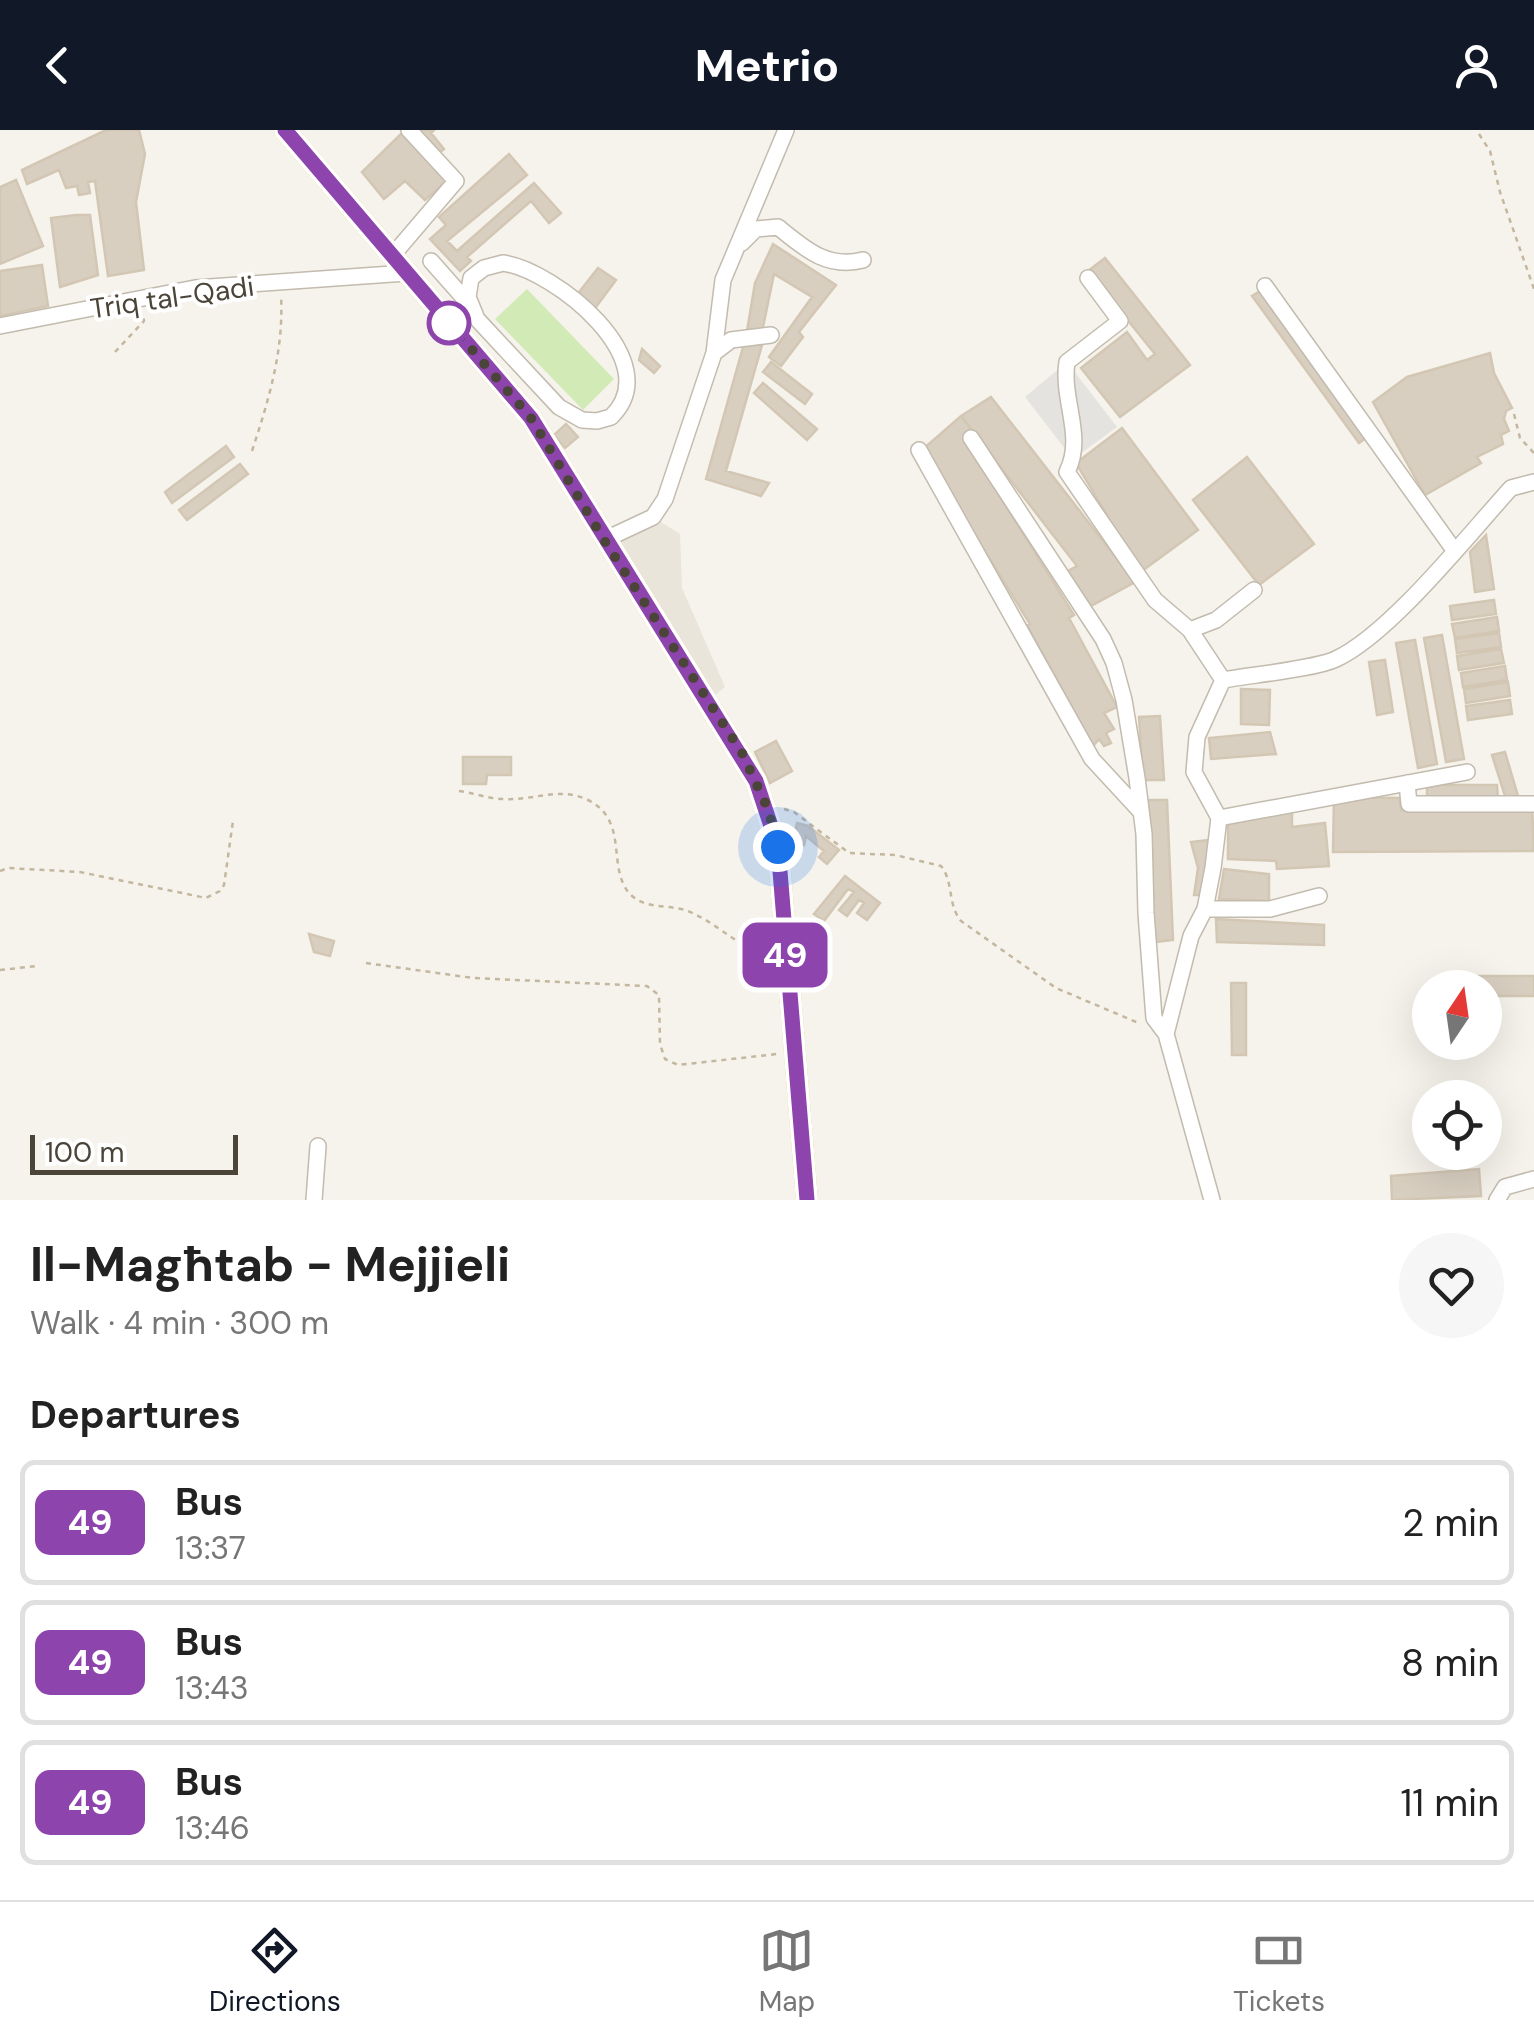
<!DOCTYPE html>
<html lang="en">
<head>
<meta charset="utf-8">
<style>
	:root { --surface:#fff; --page:#f6f6f6; --text:#222; --muted:#767676; --line:#e0e0e0; --accent:#111827 }
	body { margin:0; font-family:"DM Sans",sans-serif; background:var(--page); color:var(--text); height:100vh; display:flex; flex-direction:column; font-size:38px; white-space:nowrap }
	* { box-sizing:border-box; margin:0 }
	p { font-size:32px; color:var(--muted) }
	.icon { flex:none; width:55px; height:55px; fill:none; stroke:currentColor; stroke-width:2; stroke-linecap:round; stroke-linejoin:round }
	.map { position:relative; height:1070px; overflow:hidden }
	.drawer { display:flex; flex-direction:column; background:var(--surface); flex:1 }
	.drawer>* { flex:none }
	.badge { padding:0 20px; border-radius:15px; font-size:35px; line-height:65px }
	.needle { width:65px; rotate:13deg }
	.buttons { position:absolute; left:1412px; top:840px; display:grid; gap:20px }
	.buttons a { display:grid; place-items:center; width:90px; height:90px; border-radius:50%; background:var(--surface); box-shadow:0 10px 40px #0002; font-size:50px }
	.scale { position:absolute; left:30px; bottom:25px; width:208px; box-sizing:border-box; padding-left:10px; border:5px solid #4b4439; border-top:0; font-size:28px; line-height:35px; white-space:nowrap; color:#4b4439; -webkit-text-stroke:8px #fff; paint-order:stroke }
	.you { position:absolute; width:50px; height:50px; margin:-25px; border:8px solid #fff; border-radius:50%; background:#1a73e8; box-shadow:0 0 0 15px #1a73e833 }
	.map>.badge { position:absolute; translate:-50% -50%; box-shadow:0 0 0 5px #fff }
	h2 { padding:0 30px; font-size:38px; line-height:90px }
	.round { display:grid; place-items:center; flex:none; width:105px; height:105px; border-radius:52px; background:var(--page) }
	.overview { display:flex; align-items:center; justify-content:space-between; height:170px; padding:0 30px }
	h1 { font-size:48px; font-weight:700; line-height:75px }
	ul { padding:0; list-style:none }
	li { display:flex; align-items:center; gap:30px; height:125px; margin:0 20px 15px; padding:0 10px; border:5px solid var(--line); border-radius:15px }
	li div { flex:1 }
	li b { display:block; font-size:38px }
	li em { font-style:normal }
	li .badge { min-width:110px; font-weight:700; text-align:center }
	header { display:flex; justify-content:space-between; align-items:center; height:130px; padding:0 30px; background:var(--accent); color:#fff; font-size:45px; font-weight:700 }
	.tab-bar { display:flex; justify-content:space-around; align-items:center; height:140px; border-top:2px solid var(--line); background:var(--surface); font-size:28px; color:var(--muted) }
	.tab-bar a { display:grid; justify-items:center; gap:5px }
	.tab-bar .on { color:var(--accent) }
	.map>svg:first-child { display:block }
	.residential { fill:#eae5da }
	.green { fill:#d2eab5 }
	.parking { fill:#e5e3e0 }
	.building { fill:#d8cfc1; stroke:#d3c7b4; stroke-width:2.5 }
	.lines { fill:none; stroke-linecap:round; stroke-linejoin:round }
	.minor-casing { stroke:#c2bbae; stroke-width:18 }
	.major-casing { stroke:#e6c16a; stroke-width:22 }
	.path { stroke:#c4b79f; stroke-width:2.5; stroke-dasharray:5 5; stroke-linecap:butt }
	.minor { stroke:#fff; stroke-width:15 }
	.major { stroke:#ffe39c; stroke-width:20 }
	.line-casing { stroke:#fff; stroke-width:22 }
	.line { stroke:#8e44ad; stroke-width:15 }
	.walk { stroke:#4b4439; stroke-width:10; stroke-dasharray:0 18 }
	.stop-dot { fill:#fff; stroke:#8e44ad; stroke-width:5 }
	.labels { text-anchor:middle; stroke-width:8; stroke-linejoin:round; paint-order:stroke }
	.street-label { font-size:28px; fill:#4b4439; stroke:#fff }
</style>
</head>
<body>
<header><svg class="icon" aria-label="back" viewBox="0 0 24 24"><path d="M15 5l-7 7 7 7"/></svg>Metrio<svg class="icon" aria-label="person" viewBox="0 0 24 24"><circle cx="12" cy="8" r="4"/><path d="M4 21q1-7 8-7t8 7"/></svg></header>
<div class="map">
<svg width="1534" height="1070" viewBox="0 0 1534 1070">
	<rect width="100%" height="100%" fill="#f6f3ec"/>
	<!-- residential -->
	<path class="residential" d="M653,387L680,404L682,458L725,557L715,565L604,410Z"/>
	<!-- green -->
	<path class="green" d="M527,159L614,249L583,280L495,189Z"/>
	<!-- parking -->
	<path class="parking" d="M1067,232L1117,297L1073,329L1025,267Z"/>
	<!-- building -->
	<path class="building" d="M106,0H139L145,24L136,72L144,140L108,146L95,51L88,52L90,63L79,65L77,56L66,58L59,40L27,54L22,40Z
		M416,0H434L431,3L444,19L436,25Z
		M404,1L448,50L425,70L405,51L384,69L362,42Z
		M509,24L527,45L447,111L457,121L534,53L561,83L549,93L531,71L467,127L471,131L460,141L430,109L446,95L439,87Z
		M16,50L43,116L0,134V57Z
		M76,85H90L98,145L60,157L51,88Z
		M773,114L836,155L799,202L803,207L781,236L769,227L812,167L774,144L762,202L747,201L755,153Z
		M1105,128L1190,235L1120,287L1081,238L1127,202L1147,230L1155,224L1088,141Z
		M42,135L48,176L0,186V141Z
		M598,138L616,150L593,181L576,166Z
		M1264,159L1366,308L1359,313L1252,166Z
		M745,210L762,215L726,341L769,353L761,366L706,349Z
		M642,219L660,236L654,243L639,230Z
		M1490,223L1494,243L1512,278L1506,281L1504,289L1509,301L1501,305L1503,314L1477,327L1481,333L1425,365L1373,272L1407,247Z
		M771,232L812,264L805,274L763,242Z
		M763,253L817,299L807,310L754,263Z
		M991,267L1135,452L1089,477L1068,441L1077,436L961,286Z
		M961,286L974,303L964,309L1074,485L1069,488L1117,577L1104,583L1114,599L1106,603L1111,613L1104,616L1099,609L1093,616L1027,495L1030,494L922,320Z
		M566,294L578,307L565,318L554,305Z
		M1122,298L1198,400L1142,441L1104,389L1107,385L1076,333Z
		M226,316L234,327L172,373L165,362Z
		M1247,327L1314,414L1259,455L1193,370Z
		M240,334L248,344L187,390L179,380Z
		M1486,405L1494,459L1475,462L1470,422Z
		M1494,470L1496,484L1452,490L1450,476Z
		M1497,487L1499,501L1455,508L1452,494Z
		M1499,503L1501,517L1457,523L1455,509Z
		M1442,505L1464,629L1446,632L1424,508Z
		M1415,510L1437,634L1418,638L1396,513Z
		M1501,519L1504,533L1459,540L1457,526Z
		M1385,530L1393,582L1377,585L1369,532Z
		M1505,536L1507,550L1463,557L1461,543Z
		M1508,552L1510,566L1466,573L1464,559Z
		M1241,559L1270,560L1269,595L1241,594Z
		M1510,570L1512,584L1468,590L1466,576Z
		M1160,586L1164,650H1143L1139,587Z
		M1270,602L1276,624L1211,629L1209,608Z
		M776,611L792,641L770,653L755,622Z
		M1505,622L1518,666L1506,669L1492,625Z
		M463,627H511V645H487L486,654H463Z
		M1427,655H1497L1498,670L1427,669Z
		M1334,667L1400,668L1401,680L1532,676L1534,721L1333,722Z
		M1147,670H1167L1173,810L1155,812Z
		M1292,678V697L1325,693L1329,736L1277,739L1276,731L1228,729V690Z
		M797,693L808,696L839,720L827,734L819,727L824,721L806,706L804,715L793,713Z
		M1209,710L1203,765H1194L1198,738L1191,712Z
		M1224,739L1269,744V771L1219,769Z
		M845,746L880,773L867,790L857,783L864,773L859,770L847,786L839,780L854,762L848,759L824,791L814,784Z
		M1216,789L1324,795V815L1217,812Z
		M309,804L334,811L330,826L314,822Z
		M1468,846H1534V866H1485V858H1468Z
		M1231,853H1246V925H1232Z
		M1479,1039L1481,1066L1392,1070L1391,1046Z"/>
	<g class="lines">
		<defs>
			<path id="minor" d="M742,113L756,99L778,97C805,119 827,139 863,130
				M392,126L456,51L409,0
				M431,131L470,175
				M503,133C554,140 669,231 611,287L597,291L582,290L559,277L477,189L468,167L471,148L484,138Z
				M1088,148L1120,191L1067,232C1061,270 1085,306 1067,342L1155,470L1190,500L1223,550
				M1265,156L1454,420
				M0,196L195,158L406,143
				M714,223L731,210L771,205
				M971,308L1103,509L1114,533L1124,570L1137,648L1144,704L1146,783L1154,888L1166,904
				M919,320L1092,629L1141,682
				M604,410L653,387L665,369L714,223L723,150L786,0
				M1190,500L1216,490L1254,460
				M1407,653L1409,674H1534
				M1219,688L1467,642
				M1205,779H1270L1319,766
				M314,1070L318,1016
				M1212,1070L1166,904L1191,806L1205,779L1213,738L1219,688L1194,642L1197,607L1223,550C1250,545 1315,539 1336,529C1390,504 1469,404 1511,358L1534,352
				M1497,1070L1505,1057L1534,1049"/>
			<path id="major" d="M285,0L531,288L756,651L778,717L807,1070"/>
		</defs>
		<!-- minor casing -->
		<use href="#minor" class="minor-casing"/>
		<!-- major casing -->
		<use href="#major" class="major-casing"/>
		<!-- path -->
		<path class="path" d="M1479,4L1490,21L1500,62L1534,159
			M115,222L144,191L143,185
			M1514,284L1520,308L1534,323
			M252,321C269,269 284,220 281,165
			M459,661C474,663 489,669 504,669C533,671 559,656 588,670C630,691 606,738 630,764C645,780 670,774 688,781C717,793 735,815 768,826
			M784,679L794,682L849,723L895,725L941,736C954,752 947,774 961,791L1056,858L1141,894
			M0,741L8,738L80,742L206,768L220,761L224,755L233,691
			M366,833L473,848L647,856L659,865L660,914L665,929L678,935L777,924
			M0,840L37,836"/>
		<!-- minor -->
		<use href="#minor" class="minor"/>
		<!-- major -->
		<use href="#major" class="major"/>
	</g>
	<g class="lines">
		<defs>
			<path id="line" d="M285,0L531,288L756,651L778,717L807,1070"/>
		</defs>
		<!-- line casing -->
		<use href="#line" class="line-casing"/>
		<!-- line -->
		<use href="#line" class="line"/>
		<!-- walk -->
		<path class="walk" d="M449,193L531,288L604,410L742,623L768,679L778,717"/>
	</g>
	<!-- markers -->
	<circle class="stop-dot" cx="449" cy="193" r="20"/>
	<g class="labels">
		<!-- street labels -->
		<g class="street-label">
			<text transform="translate(172 167) rotate(-8)" y="10">Triq tal-Qadi</text>
		</g>
	</g>
</svg>
<div class="buttons">
<a><svg class="needle" viewBox="-14 -14 28 28"><path d="M0-13l5 13h-10z" fill="#e53935"/><path d="M0 13l5-13h-10z" fill="#767676"/></svg></a>
<a><svg class="icon" aria-label="locate" viewBox="0 0 24 24"><circle cx="12" cy="12" r="6"/><path d="M12 2v4M12 18v4M2 12h4M18 12h4"/></svg></a>
</div>
<div class="scale">100 m</div>
<div class="you" style="left:778px;top:717px"></div>
<b class="badge" style="left:785px;top:825px;background:#8e44ad;color:#fff">49</b>
</div>
<section class="drawer">
<div class="overview"><div><h1>Il-Magħtab - Mejjieli</h1><p>Walk · 4 min · 300 m</p></div><a class="round"><svg class="icon" aria-label="heart" viewBox="0 0 24 24"><path d="M12 20l-8-8c-3-5 5-10 8-4 3-6 11-1 8 4z"/></svg></a></div>
<h2>Departures</h2>
<ul>
<li><span class="badge" style="background:#8e44ad;color:#fff">49</span><div><b>Bus</b><p>13:37</p></div><em>2 min</em></li>
<li><span class="badge" style="background:#8e44ad;color:#fff">49</span><div><b>Bus</b><p>13:43</p></div><em>8 min</em></li>
<li><span class="badge" style="background:#8e44ad;color:#fff">49</span><div><b>Bus</b><p>13:46</p></div><em>11 min</em></li>
</ul>
</section>
<nav class="tab-bar">
<a class="on"><svg class="icon" aria-label="directions" viewBox="0 0 24 24"><path d="M12 3l9 9-9 9-9-9zM9 14v-3h6M13 9l2 2-2 2"/></svg>Directions</a>
<a><svg class="icon" aria-label="map" viewBox="0 0 24 24"><path d="M3 6l6-2 6 2 6-2v14l-6 2-6-2-6 2zM9 4v14M15 6v14"/></svg>Map</a>
<a><svg class="icon" aria-label="tickets" viewBox="0 0 24 24"><path d="M3 7h18v10H3zM15 7v10"/></svg>Tickets</a>
</nav>
</body>
</html>
